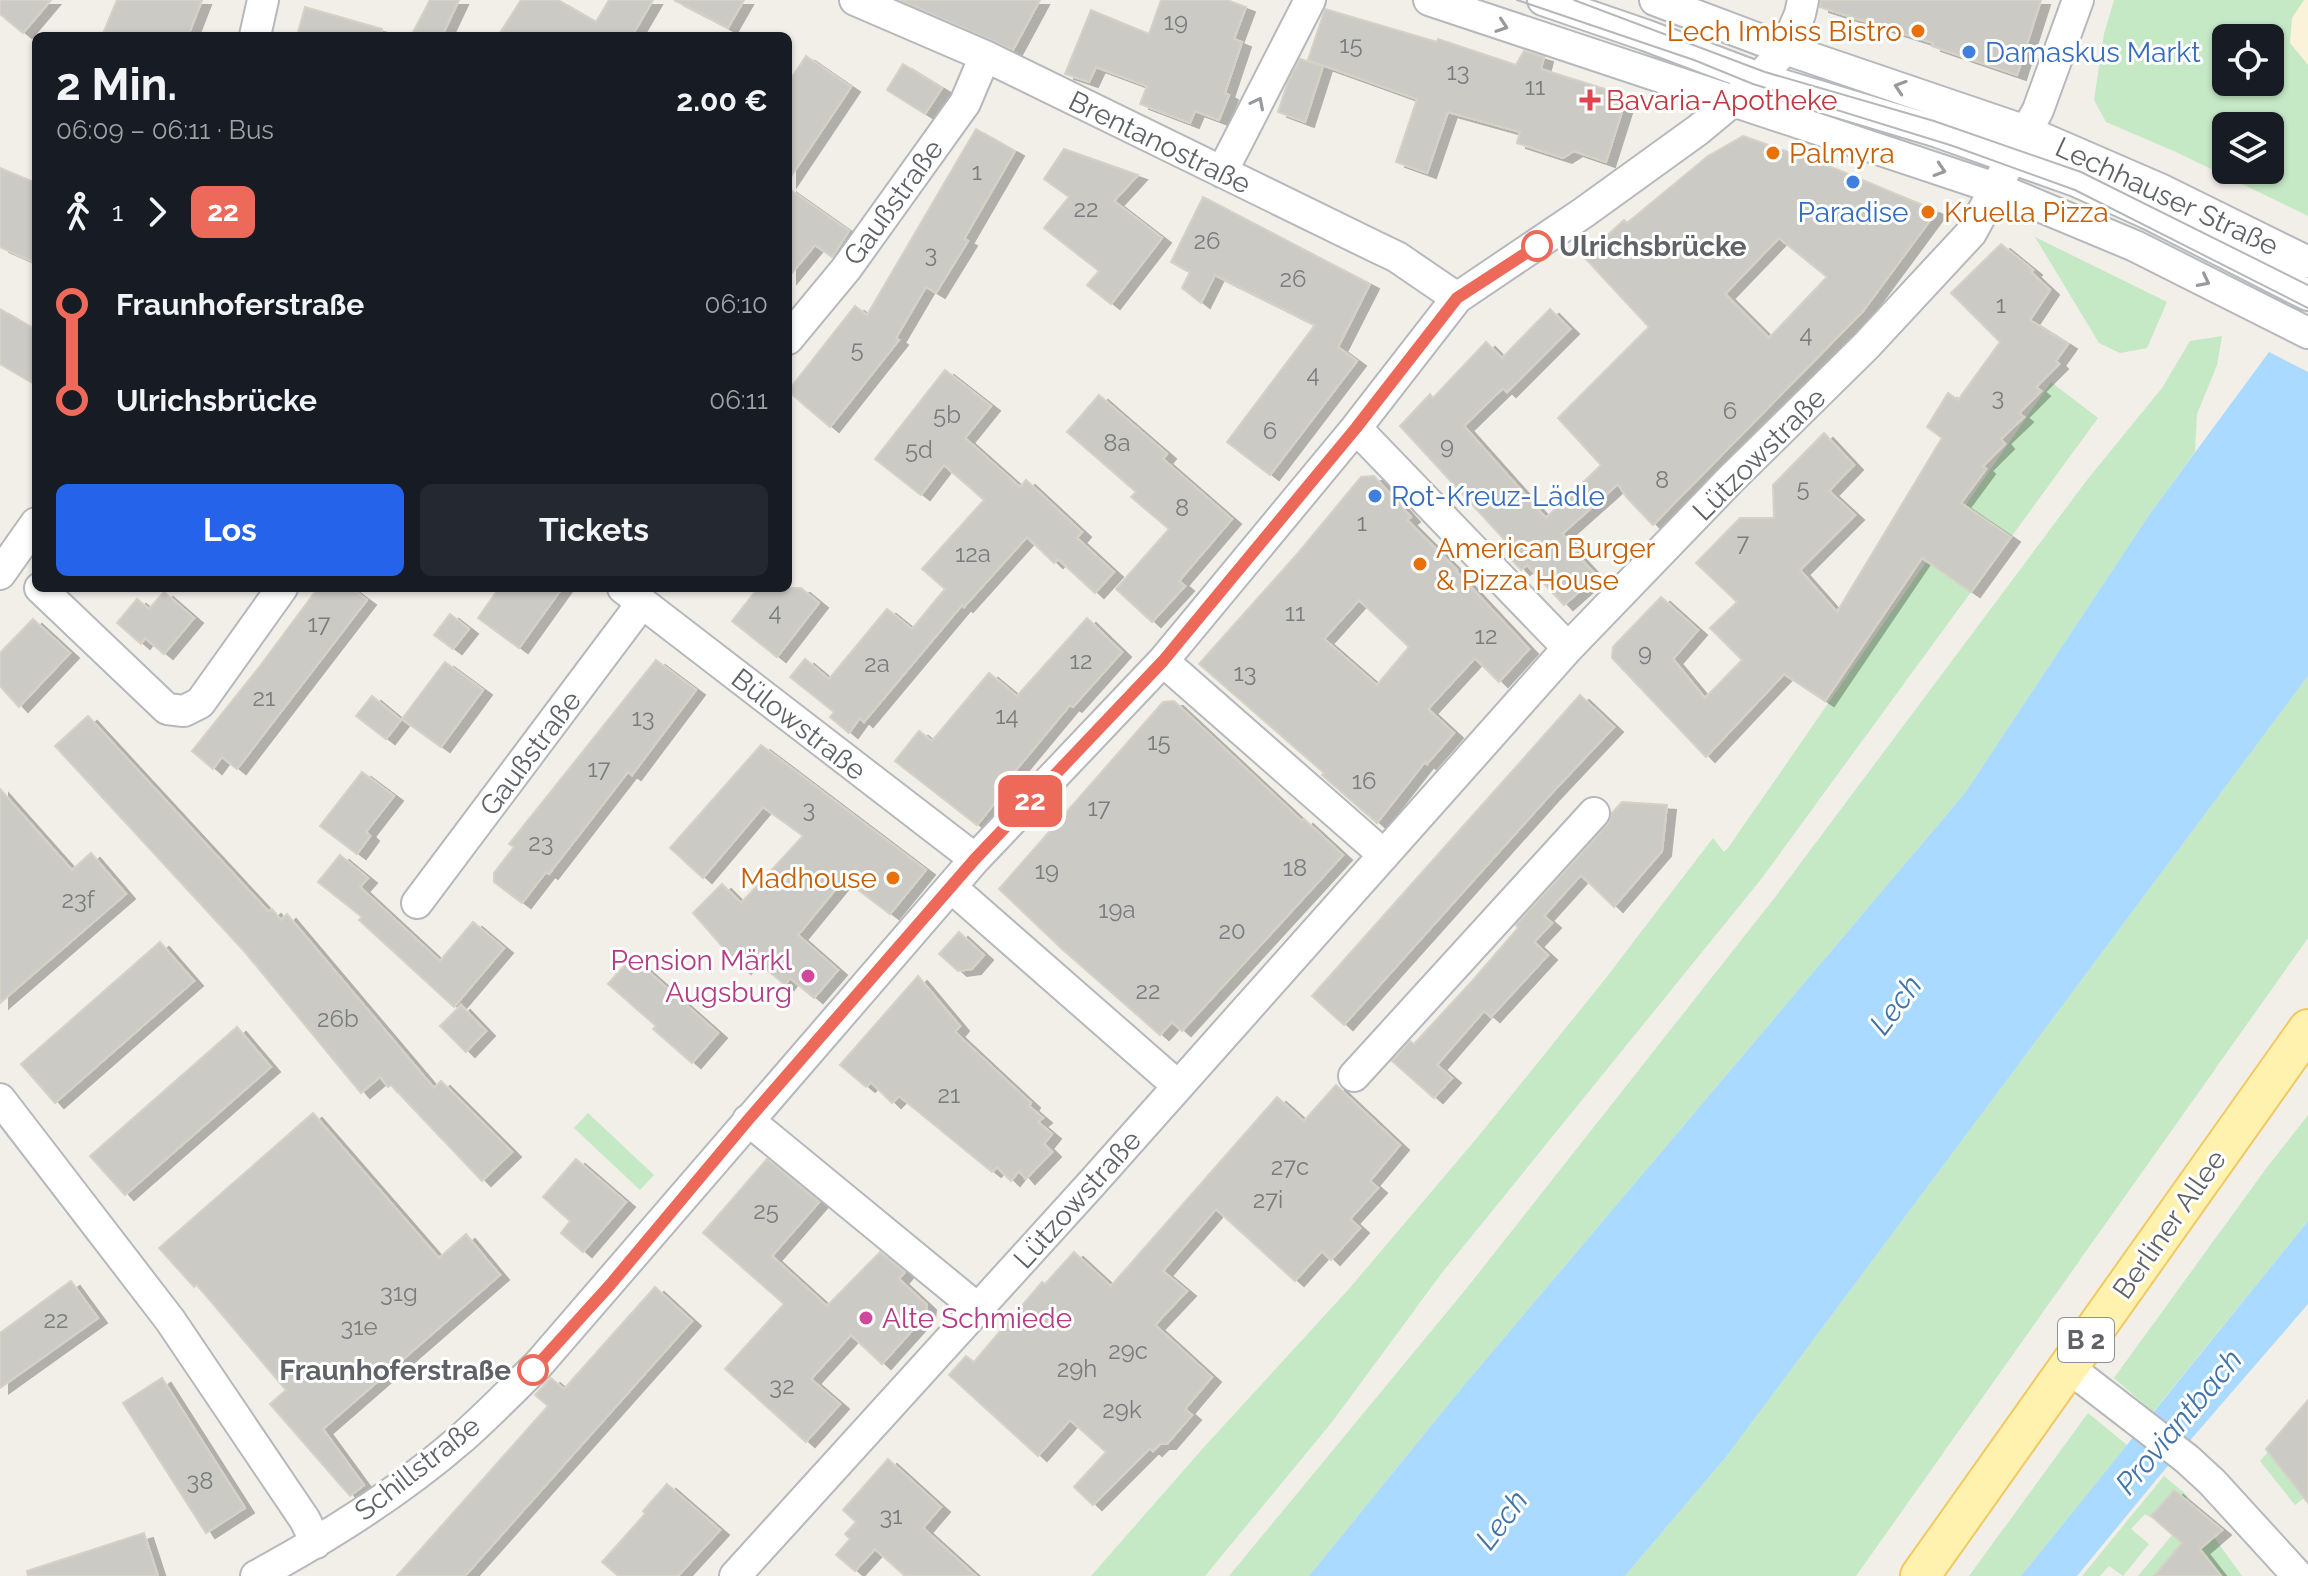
<!DOCTYPE html>
<html lang="de">
<head>
<meta charset="utf-8">
<style>
	:root { --surface:#171b24; --page:#242831; --text:#f1f3f6; --muted:#9ea1a6; --accent:#2563eb }
	body { margin:0; font-family:Raleway,sans-serif; background:var(--page); color:var(--text); height:100vh; display:flex; flex-direction:column; font-size:30px; white-space:nowrap }
	* { box-sizing:border-box; margin:0 }
	p { font-size:26px; color:var(--muted) }
	.icon { flex:none; width:44px; height:44px; fill:none; stroke:currentColor; stroke-width:2; stroke-linecap:round; stroke-linejoin:round }
	.map { position:relative; flex:1; overflow:hidden }
	.sheet { position:absolute; left:32px; top:32px; width:760px; height:560px; display:flex; flex-direction:column; background:var(--surface); border-radius:12px; box-shadow:0 2px 6px #0004 }
	.sheet>* { flex:none }
	.badge { padding:0 16px; border-radius:12px; font-size:28px; line-height:52px }
	.fabs { position:absolute; left:2212px; top:24px; display:grid; gap:16px }
	.fabs a { display:grid; place-items:center; width:72px; height:72px; border-radius:12px; background:var(--surface); box-shadow:0 2px 6px #0004; font-size:40px }
	.map>.badge { position:absolute; translate:-50% -50%; box-shadow:0 0 0 4px #fff }
	.legs { display:flex; align-items:center; gap:12px; height:88px; padding:0 24px; font-size:26px }
	.legs p { margin-inline-start:auto }
	.summary { display:flex; align-items:center; justify-content:space-between; height:136px; padding:0 24px }
	h1 { font-size:44px; font-weight:700; line-height:60px }
	.action { display:flex; gap:16px; margin-top:auto; padding:16px 24px }
	.action a { flex:1; height:92px; border-radius:12px; background:var(--accent); color:#fff; font-size:32px; font-weight:700; line-height:92px; text-align:center }
	.action a+a { background:var(--page); color:var(--text) }
	ul { padding:0 24px; list-style:none }
	li { display:flex; align-items:center; gap:28px; height:96px; font-size:30px }
	li i { display:grid; place-items:center; width:12px; height:100%; margin:0 10px; background:currentColor }
	li i::after { content:''; width:20px; height:20px; margin:-10px; border:6px solid; border-radius:50%; background:var(--surface) }
	li p { margin-inline-start:auto }
	li:first-child i { background:linear-gradient(#0000 50%,currentColor 0) }
	li:last-child i { background:linear-gradient(currentColor 50%,#0000 0) }
	.map>svg:first-child { display:block }
	.green { fill:#c5e8c5; fill-rule:evenodd }
	.sand { fill:#fbf3d9 }
	.water { fill:#aadaff }
	.pier { fill:#f1efe8 }
	.building { fill:#cccac5; stroke:#d6d1c6; stroke-width:2; fill-rule:evenodd; filter:url(#shadow) }
	.lines { fill:none; stroke-linecap:round; stroke-linejoin:round }
	.minor-casing { stroke:#b5b8bc; stroke-width:34 }
	.major-casing { stroke:#f2c960; stroke-width:42 }
	.minor { stroke:#fff; stroke-width:30 }
	.major { stroke:#fff2af; stroke-width:38 }
	.tram { stroke:#b6b7b8; stroke-width:2 }
	.oneway { stroke:#979a9d }
	.line-1-casing { stroke:#fff; stroke-width:18 }
	.line-1 { stroke:#ed6a5a; stroke-width:12 }
	.food-dot { fill:#e8710a; stroke:#fff; stroke-width:3 }
	.shop-dot { fill:#3f7fe0; stroke:#fff; stroke-width:3 }
	.health-dot { fill:#e0444e; stroke:#fff; stroke-width:3 }
	.stop-1-dot { fill:#fff; stroke:#ed6a5a; stroke-width:4 }
	.hotel-dot { fill:#d1479c; stroke:#fff; stroke-width:3 }
	.labels { text-anchor:middle; stroke-width:6; stroke-linejoin:round; paint-order:stroke }
	.number-label { font-size:24px; fill:#7a7d7f }
	.shield { fill:#fff; stroke:#8f9295; stroke-width:2 }
	.shield-label { font-size:26px; font-weight:bold; fill:#5f6368 }
	.food-label { font-size:28px; fill:#c56008; stroke:#fff; text-anchor:start }
	.shop-label { font-size:28px; fill:#366cbe; stroke:#fff; text-anchor:start }
	.health-label { font-size:28px; fill:#be3a42; stroke:#fff; text-anchor:start }
	.street-label { font-size:28px; fill:#5f6368; stroke:#fff }
	.stop-label { font-size:28px; font-weight:bold; fill:#5f6368; stroke:#fff; text-anchor:start }
	.hotel-label { font-size:28px; fill:#b23c85; stroke:#fff; text-anchor:end }
	.water-label { font-size:30px; font-style:italic; fill:#4174aa; stroke:#fff }
</style>
</head>
<body>
<div class="map">
<svg width="2308" height="1576" viewBox="0 0 2308 1576">
	<defs>
		<filter id="shadow"><feDropShadow dx="9" dy="5" stdDeviation="0" flood-color="#0004"/></filter>
	</defs>
	<rect width="100%" height="100%" fill="#f1efe8"/>
	<!-- green -->
	<path class="green" d="M2114,0H2308V216L2176,152L2106,122L2094,100L2104,34ZM2226,38H2270V82H2226ZM2226,126H2270V170H2226Z
		M2035,237L2167,302L2147,348L2120,353L2099,343Z
		M2222,336L2217,365L2197,414L2195,452L2149,515L1965,793L1465,1384L1309,1576H1229L1466,1289L1776,896L2087,480L2162,388L2190,341Z
		M2051,382L2098,418L1762,878L1441,1274L1332,1422L1205,1576H1091L1205,1446L1348,1290L1477,1138L1602,983L1713,838L1724,852L1728,848Z
		M2308,676V938L1856,1576H1625L1726,1457Z
		M588,1113L654,1175L640,1190L574,1128Z
		M2308,1115V1221L2153,1412L2114,1378L2265,1170Z
		M2088,1413L2127,1445L2021,1576H1969Z
		M2268,1452L2298,1491L2308,1495L2295,1505L2260,1461Z
		M2164,1476L2188,1496L2185,1499L2173,1490L2150,1517L2145,1514L2131,1529L2149,1544L2123,1576L2109,1566L2100,1576H2082Z
		M2192,1511L2214,1537L2242,1576H2221L2197,1546L2165,1563L2154,1576H2138Z"/>
	<!-- sand -->
	<path class="sand" d="M2304,0H2308V65L2290,43L2292,18Z"/>
	<!-- water -->
	<path class="water" d="M2308,299V676L1726,1457L1625,1576H1309L1465,1384L1965,793L2149,515Z
		M2308,1221V1304L2161,1474L2077,1576H2021Z"/>
	<!-- pier -->
	<path class="pier" d="M2308,295V372L2265,350Z"/>
	<!-- building -->
	<path class="building" d="M0,0H51L23,33L0,14Z
		M117,0H202L188,36H102Z
		M430,0H459L442,36H411Z
		M521,0H558L596,22L609,0H653L632,36H498Z
		M674,0H744L728,28Z
		M900,0H1040L1013,50Z
		M1161,0H1227L1246,7L1234,39L1242,42L1225,93L1229,95L1219,120L1195,111L1190,123L1140,104L1147,86L1096,67L1089,82L1065,74L1091,10L1149,34Z
		M1821,0H2041L2017,75L1932,46L1933,43L1820,7Z
		M305,7L382,29L381,36H297Z
		M1325,9L1437,42L1438,39L1516,65L1524,51L1544,57L1541,69L1627,96L1606,162L1574,151L1563,158L1517,143L1520,132L1448,112L1427,173L1396,162L1417,99L1308,60Z
		M806,56L851,87L788,181V83Z
		M1300,59L1323,66L1305,122L1278,112L1288,82Z
		M903,64L942,88L925,114L887,90Z
		M976,129L1015,151L964,239L968,241L936,293L926,287L896,338L899,340L830,427L788,391L855,306L867,315Z
		M1743,136L1836,169L1937,211L1863,311L1653,525L1627,498L1618,484L1562,534L1571,542L1568,545L1597,576L1564,605L1527,565L1521,570L1507,555L1513,549L1400,426L1430,394L1433,398L1486,342L1502,358L1550,309L1570,329L1507,392L1503,388L1464,426L1546,518L1601,465L1558,418L1649,327L1584,257L1624,220L1627,223L1708,156ZM1779,238L1827,277L1769,338L1725,294Z
		M1064,149L1138,175L1114,201L1162,238L1111,304L1087,285L1099,271L1044,228L1069,197L1044,179Z
		M0,168L36,183V263L0,247Z
		M788,188L849,231L832,257L815,245L788,278Z
		M1203,197L1370,284L1338,347L1357,361L1270,475L1227,442L1315,325L1215,275L1201,303L1182,288L1190,272L1171,262Z
		M2001,244L2033,270L2031,272L2050,290L2030,320L2068,344L2056,361L2059,364L2036,387L2041,391L2019,413L2024,417L2001,439L2005,444L1983,466L1986,469L1961,503L2011,537L1971,592L1922,558L1825,701L1784,674L1706,757L1612,658L1613,647L1661,597L1698,630L1673,659L1705,698L1742,660L1710,628L1737,602L1696,563L1740,518H1774L1773,485L1824,433L1854,465L1829,491L1855,515L1800,570L1837,612L1942,438L1927,427L1948,393L1958,400L2000,342L1951,293Z
		M0,309L36,330V385L0,364Z
		M945,370L991,406L965,438L1020,487L1026,480L1082,532L1077,538L1114,572L1095,593L1058,559L1054,563L1027,537L964,607L962,605L864,722L860,718L849,733L830,717L834,712L790,677L805,659L829,679L887,609L912,629L945,589L922,569L984,500L944,465L921,495L875,459Z
		M1099,395L1167,454L1163,459L1232,519L1179,581L1185,586L1152,622L1116,589L1169,529L1131,497L1136,492L1067,432Z
		M1374,476L1411,517L1407,520L1457,570L1456,571L1529,649L1499,682L1475,658L1428,709L1454,733L1427,764L1425,762L1377,823L1322,775L1324,773L1199,664L1299,552L1361,477ZM1359,600L1409,647L1377,685L1324,639Z
		M318,588H351L367,600L237,769L222,757L213,769L192,751L260,666Z
		M499,588H562L519,648L478,618Z
		M758,588H801L819,603L777,657L732,621Z
		M164,592L194,618L164,654L145,638L141,644L117,623L137,599L149,609Z
		M450,614L469,629L453,649L434,635Z
		M1087,618L1122,652L1073,707L1070,705L997,793L1001,795L977,825L895,761L919,731L932,741L989,673L1017,696Z
		M33,619L70,653L19,707L0,686V653Z
		M656,660L696,690L632,775L628,772L549,874L546,872L522,903L494,882V873L514,847L509,844Z
		M445,662L483,690L441,747L402,719Z
		M1580,695L1614,727L1550,795L1344,1025L1312,996Z
		M372,696L401,720L386,739L356,716Z
		M1174,701L1302,821L1304,819L1343,855L1182,1031L1172,1022L1160,1035L1062,949L999,889L1163,702Z
		M88,716L269,912L272,909L281,920L287,914L434,1088L441,1081L512,1152L482,1181L391,1085L388,1087L380,1077L361,1093L244,951L55,746Z
		M761,745L926,870L890,914L844,879L798,935L838,970L814,998L790,978L785,985L752,957L742,969L693,913L722,884L741,903L803,836L763,807L703,878L670,848Z
		M362,772L394,796L366,832L370,836L357,854L320,826Z
		M0,789L72,870L91,853L126,894L0,1003Z
		M1622,802L1667,805L1662,851L1614,907L1581,875L1544,916L1552,923L1534,942L1548,955L1491,1017L1484,1011L1437,1065L1452,1078L1434,1098L1392,1061L1410,1041L1414,1044L1474,979L1518,928L1516,925L1607,825L1612,813Z
		M340,855L368,878L360,887L440,961L473,922L504,948L454,1007L359,920L362,917L318,882Z
		M959,932L984,955L972,969L958,971L939,954Z
		M160,942L194,981L55,1103L21,1064Z
		M632,957L718,1033L692,1063L653,1029L656,1026L608,984Z
		M918,976L960,1026L955,1032L1031,1103L1029,1106L1043,1118L1038,1122L1052,1134L1044,1144L1052,1152L1026,1179L1019,1171L1011,1181L997,1167L992,1172L899,1096L892,1103L871,1082L866,1087L840,1065Z
		M461,1005L486,1031L466,1052L440,1026Z
		M237,1027L271,1067L125,1195L90,1156Z
		M1336,1085L1400,1145L1370,1181L1378,1188L1350,1219L1360,1228L1331,1260L1322,1251L1295,1281L1216,1209L1163,1271L1187,1291L1155,1325L1212,1377L1185,1409L1192,1415L1167,1444H1160L1153,1451L1150,1448L1093,1505L1074,1487L1106,1452L1070,1420L1038,1456L949,1375L966,1356L974,1362L1042,1282L1045,1284L1074,1252L1111,1286L1277,1097L1304,1121Z
		M313,1113L439,1258L466,1234L500,1275L323,1429L364,1485L350,1496L270,1404L286,1390L197,1285L194,1287L159,1248Z
		M576,1159L626,1202L583,1252L561,1233L570,1221L543,1197Z
		M767,1159L819,1202L772,1256L827,1306L880,1252L905,1272L899,1279L927,1305L926,1315L882,1364L851,1335L811,1379L840,1404L806,1442L725,1369L784,1304L703,1233Z
		M71,1281L98,1318L0,1388V1333Z
		M655,1287L692,1321L465,1576H397L548,1406L535,1395L547,1382L551,1378L564,1389Z
		M162,1378L245,1508L206,1533L123,1403Z
		M2308,1400V1503L2266,1449Z
		M888,1459L941,1507L923,1528L976,1576H905L875,1549L855,1571L836,1555L850,1539L845,1534L856,1522L843,1510Z
		M667,1484L720,1530L678,1576H618L602,1562L645,1514L643,1511Z
		M2174,1490L2222,1530L2200,1549L2221,1576H2154L2182,1543L2151,1516Z
		M144,1533L158,1576H28L27,1571Z"/>
	<g class="lines">
		<defs>
			<path id="minor" d="M855,0L985,56L1376,247L1397,257L1457,298
				M1429,0L2001,190L2135,246L2308,333
				M1543,0L1645,35L1759,78L1938,132L2076,181L2149,214L2308,295
				M1655,0L1785,49L2026,131L2160,189L2308,262
				M255,36L263,0
				M1222,172L1310,0
				M788,339L846,269L965,103L985,56
				M1356,428L1568,648
				M0,574L36,523
				M40,588L167,709L184,711L200,703L282,588
				M623,588L975,859
				M1163,661L1384,855
				M952,888L1178,1086
				M417,903L642,603
				M1354,1076L1594,813
				M0,1099L170,1320L305,1520L316,1543
				M748,1120L978,1309
				M2068,1367L2187,1459L2212,1482L2298,1576
				M256,1576C328,1537 400,1492 462,1438C488,1415 513,1389 538,1365L975,859L1163,661L1356,428L1457,298L1583,213L1698,130L1733,101L1759,78L1785,49L1800,14L1803,0
				M735,1576L1093,1182L1568,648L1730,480L1866,346L1971,233L2038,110L2078,0"/>
			<path id="major" d="M1920,1576L2308,1029"/>
		</defs>
		<!-- minor casing -->
		<use href="#minor" class="minor-casing"/>
		<!-- major casing -->
		<use href="#major" class="major-casing"/>
		<!-- minor -->
		<use href="#minor" class="minor"/>
		<!-- major -->
		<use href="#major" class="major"/>
		<!-- tram -->
		<path class="tram" d="M1517,0L1694,60L1753,84L1953,146L2075,190L2308,308
			M1574,0L1765,72L1934,121L2081,172L2308,285"/>
	</g>
	<!-- one-way arrows -->
	<defs><path id="oneway-chevron" d="M-2-3.5L2.5 0L-2 3.5" fill="none" stroke-width="1.6" stroke-linecap="round" stroke-linejoin="round" transform="scale(2)"/></defs>
	<g class="oneway">
		<use href="#oneway-chevron" transform="translate(1502 26) rotate(19)"/>
		<use href="#oneway-chevron" transform="translate(1900 87) rotate(-162)"/>
		<use href="#oneway-chevron" transform="translate(1258 103) rotate(-63)"/>
		<use href="#oneway-chevron" transform="translate(1940 170) rotate(18)"/>
		<use href="#oneway-chevron" transform="translate(2204 281) rotate(27)"/>
	</g>
	<g class="lines">
		<defs>
			<path id="line-1" d="M533,1370L610,1285L748,1120L975,859L1163,661L1356,428L1457,298L1537,246"/>
		</defs>
		<!-- line-1 casing -->
		<use href="#line-1" class="line-1-casing"/>
		<!-- line-1 -->
		<use href="#line-1" class="line-1"/>
	</g>
	<!-- markers -->
	<g class="food-dot">
		<circle cx="1918" cy="31" r="8"/>
		<circle cx="1773" cy="153" r="8"/>
		<circle cx="1928" cy="212" r="8"/>
		<circle cx="1420" cy="564" r="8"/>
		<circle cx="893" cy="878" r="8"/>
	</g>
	<g class="shop-dot">
		<circle cx="1969" cy="52" r="8"/>
		<circle cx="1853" cy="182" r="8"/>
		<circle cx="1375" cy="496" r="8"/>
	</g>
	<path class="health-dot" d="M1586 88h8v8h8v8h-8v8h-8v-8h-8v-8h8z"/>
	<g class="stop-1-dot">
		<circle cx="1537" cy="246" r="14"/>
		<circle cx="533" cy="1370" r="14"/>
	</g>
	<g class="hotel-dot">
		<circle cx="808" cy="976" r="8"/>
		<circle cx="866" cy="1318" r="8"/>
	</g>
	<g class="labels">
		<!-- number labels -->
		<g class="number-label">
			<text x="1176" y="30">19</text>
			<text x="1351" y="53">15</text>
			<text x="1458" y="80">13</text>
			<text x="1535" y="95">11</text>
			<text x="977" y="180">1</text>
			<text x="1086" y="217">22</text>
			<text x="1207" y="249">26</text>
			<text x="931" y="262">3</text>
			<text x="1293" y="287">26</text>
			<text x="2001" y="313">1</text>
			<text x="1806" y="342">4</text>
			<text x="857" y="357">5</text>
			<text x="1313" y="382">4</text>
			<text x="1998" y="405">3</text>
			<text x="1730" y="419">6</text>
			<text x="947" y="423">5b</text>
			<text x="1270" y="439">6</text>
			<text x="1117" y="451">8a</text>
			<text x="1447" y="454">9</text>
			<text x="919" y="458">5d</text>
			<text x="1662" y="488">8</text>
			<text x="1803" y="496">5</text>
			<text x="1182" y="516">8</text>
			<text x="1362" y="531">1</text>
			<text x="1743" y="551">7</text>
			<text x="973" y="562">12a</text>
			<text x="775" y="620">4</text>
			<text x="1295" y="621">11</text>
			<text x="319" y="632">17</text>
			<text x="1486" y="644">12</text>
			<text x="1645" y="661">9</text>
			<text x="1081" y="669">12</text>
			<text x="877" y="672">2a</text>
			<text x="1245" y="681">13</text>
			<text x="264" y="706">21</text>
			<text x="1007" y="724">14</text>
			<text x="643" y="726">13</text>
			<text x="1159" y="750">15</text>
			<text x="599" y="777">17</text>
			<text x="1364" y="789">16</text>
			<text x="1099" y="816">17</text>
			<text x="809" y="817">3</text>
			<text x="541" y="851">23</text>
			<text x="1295" y="876">18</text>
			<text x="1047" y="879">19</text>
			<text x="78" y="908">23f</text>
			<text x="1117" y="918">19a</text>
			<text x="1232" y="939">20</text>
			<text x="1148" y="999">22</text>
			<text x="338" y="1027">26b</text>
			<text x="949" y="1103">21</text>
			<text x="1290" y="1175">27c</text>
			<text x="1268" y="1208">27i</text>
			<text x="766" y="1219">25</text>
			<text x="399" y="1301">31g</text>
			<text x="56" y="1328">22</text>
			<text x="359" y="1335">31e</text>
			<text x="1128" y="1359">29c</text>
			<text x="1077" y="1377">29h</text>
			<text x="782" y="1394">32</text>
			<text x="1122" y="1418">29k</text>
			<text x="200" y="1489">38</text>
			<text x="891" y="1524">31</text>
		</g>
		<!-- shield labels -->
		<rect class="shield" x="2058" y="1318" width="56" height="44" rx="6"/>
		<g class="shield-label">
			<text x="2086" y="1349">B 2</text>
		</g>
		<!-- food labels -->
		<g class="food-label">
			<text x="1902" y="41" text-anchor="end">Lech Imbiss Bistro</text>
			<text x="1789" y="163">Palmyra</text>
			<text x="1944" y="222">Kruella Pizza</text>
			<text x="1436" y="558">American Burger<tspan x="1436" dy="32">&amp; Pizza House</tspan></text>
			<text x="877" y="888" text-anchor="end">Madhouse</text>
		</g>
		<!-- shop labels -->
		<g class="shop-label">
			<text x="1985" y="62">Damaskus Markt</text>
			<text x="1853" y="222" text-anchor="middle">Paradise</text>
			<text x="1391" y="506">Rot-Kreuz-Lädle</text>
		</g>
		<!-- health labels -->
		<g class="health-label">
			<text x="1606" y="110">Bavaria-Apotheke</text>
		</g>
		<!-- street labels -->
		<g class="street-label">
			<text transform="translate(1160 142) rotate(26)" y="10">Brentanostraße</text>
			<text transform="translate(2167 196) rotate(25)" y="10">Lechhauser Straße</text>
			<text transform="translate(893 202) rotate(-54)" y="10">Gaußstraße</text>
			<text transform="translate(1759 454) rotate(-45)" y="10">Lützowstraße</text>
			<text transform="translate(799 724) rotate(38)" y="10">Bülowstraße</text>
			<text transform="translate(530 753) rotate(-53)" y="10">Gaußstraße</text>
			<text transform="translate(1077 1199) rotate(-48)" y="10">Lützowstraße</text>
			<text transform="translate(2169 1224) rotate(-55)" y="10">Berliner Allee</text>
			<text transform="translate(417 1468) rotate(-38)" y="10">Schillstraße</text>
		</g>
		<!-- stop labels -->
		<g class="stop-label">
			<text x="1559" y="256">Ulrichsbrücke</text>
			<text x="511" y="1380" text-anchor="end">Fraunhoferstraße</text>
		</g>
		<!-- hotel labels -->
		<g class="hotel-label">
			<text x="792" y="970">Pension Märkl<tspan x="792" dy="32">Augsburg</tspan></text>
			<text x="882" y="1328" text-anchor="start">Alte Schmiede</text>
		</g>
		<!-- water labels -->
		<g class="water-label">
			<text transform="translate(1896 1005) rotate(-53)" y="10">Lech</text>
			<text transform="translate(2179 1422) rotate(-50)" y="10">Proviantbach</text>
			<text transform="translate(1502 1520) rotate(-53)" y="10">Lech</text>
		</g>
	</g>
</svg>
<div class="fabs">
<a><svg class="icon" aria-label="locate" viewBox="0 0 24 24"><circle cx="12" cy="12" r="6"/><path d="M12 2v4M12 18v4M2 12h4M18 12h4"/></svg></a>
<a><svg class="icon" aria-label="layers" viewBox="0 0 24 24"><path d="M12 4l9 5-9 5-9-5zM3 14l9 5 9-5"/></svg></a>
</div>
<b class="badge" style="left:1030px;top:801px;background:#ed6a5a;color:#fff">22</b>
<section class="sheet">
<div class="summary"><div><h1>2 Min.</h1><p>06:09 – 06:11 · Bus</p></div><b>2.00 €</b></div>
<div class="legs"><svg class="icon" aria-label="walk" viewBox="0 0 24 24"><circle cx="13" cy="4" r="2"/><path d="M13 8l-2 6 4 7M11 14l-3 7M7 12l3-4h3l4 4"/></svg>1<svg class="icon" aria-label="forward" viewBox="0 0 24 24"><path d="M9 5l7 7-7 7"/></svg><b class="badge" style="background:#ed6a5a;color:#fff">22</b></div>
<ul>
<li><i style="color:#ed6a5a"></i><b>Fraunhoferstraße</b><p>06:10</p></li>
<li><i style="color:#ed6a5a"></i><b>Ulrichsbrücke</b><p>06:11</p></li>
</ul>
<div class="action"><a>Los</a><a>Tickets</a></div>
</section>
</div>
</body>
</html>
